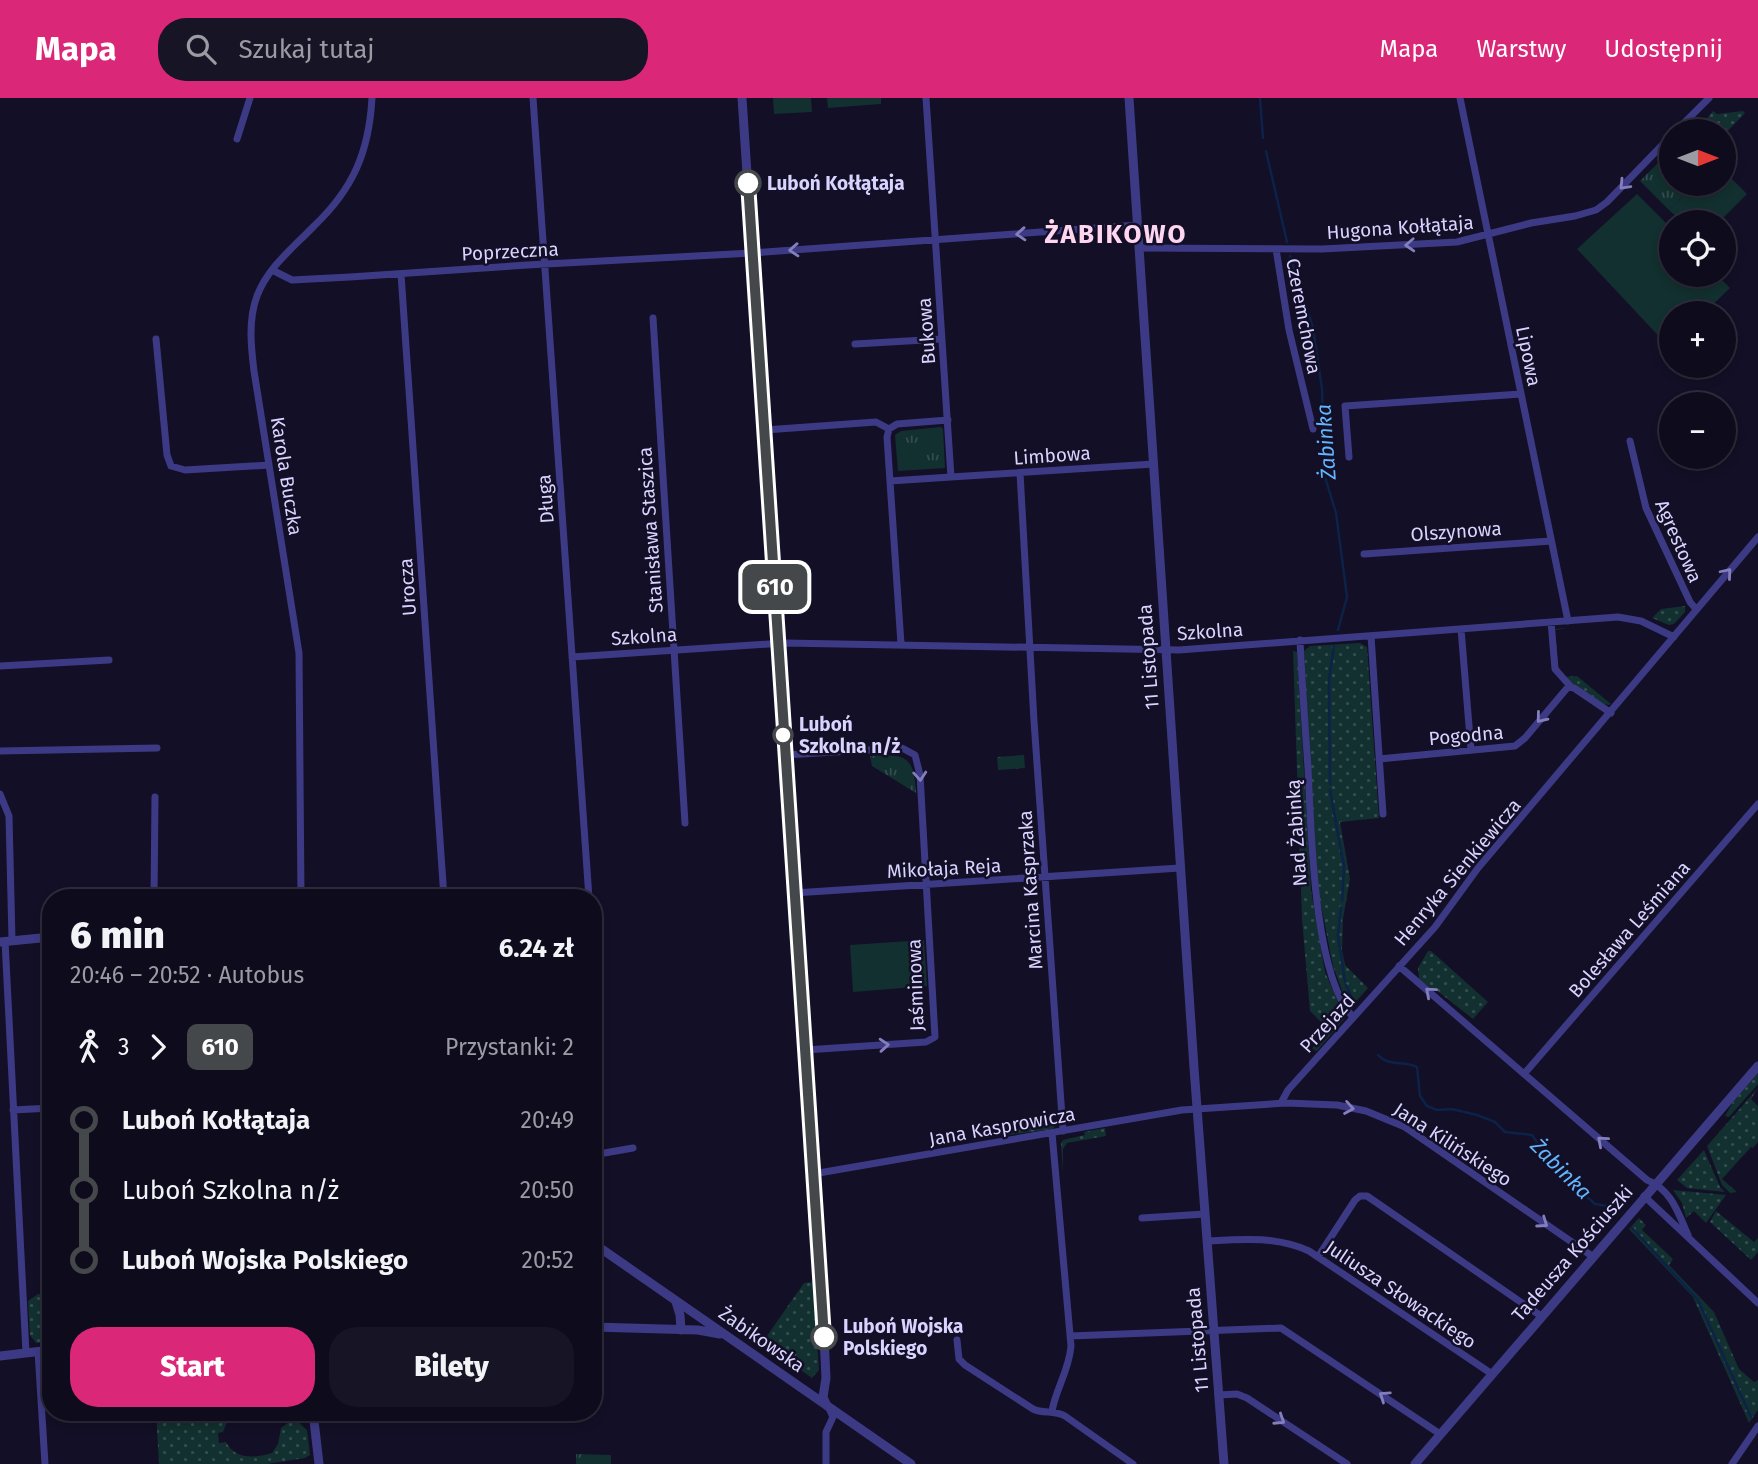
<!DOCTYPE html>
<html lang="pl">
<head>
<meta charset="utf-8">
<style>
	:root { --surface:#0e0b1c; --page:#171425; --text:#f1f3f6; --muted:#9b9ba3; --line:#2e2b3b; --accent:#db2777 }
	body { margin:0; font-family:"Fira Sans",sans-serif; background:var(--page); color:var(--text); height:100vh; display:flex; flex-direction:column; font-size:26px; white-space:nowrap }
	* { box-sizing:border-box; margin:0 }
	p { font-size:23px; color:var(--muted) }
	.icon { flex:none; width:38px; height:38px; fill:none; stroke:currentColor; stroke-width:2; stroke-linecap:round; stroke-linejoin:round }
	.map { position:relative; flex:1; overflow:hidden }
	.panel { position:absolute; left:42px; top:791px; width:560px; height:532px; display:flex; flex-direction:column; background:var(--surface); border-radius:28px; box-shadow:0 4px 10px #0003,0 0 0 2px var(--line) }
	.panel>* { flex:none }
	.badge { padding:0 14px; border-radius:10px; font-size:24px; line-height:46px }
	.needle { width:46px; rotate:90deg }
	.controls { position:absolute; left:1659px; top:21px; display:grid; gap:14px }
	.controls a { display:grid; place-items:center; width:77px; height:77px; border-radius:50%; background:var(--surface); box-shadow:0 4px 10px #0003,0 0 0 2px var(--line); font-size:35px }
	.map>.badge { position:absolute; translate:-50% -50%; box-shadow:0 0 0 4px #fff }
	.legs { display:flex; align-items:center; gap:10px; height:77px; padding:0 28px; font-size:23px }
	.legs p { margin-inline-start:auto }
	.overview { display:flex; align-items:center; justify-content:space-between; height:119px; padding:0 28px }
	h1 { font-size:38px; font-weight:800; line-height:52px }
	.button { display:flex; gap:14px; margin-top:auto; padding:14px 28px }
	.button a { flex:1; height:80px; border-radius:28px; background:var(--accent); color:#fff; font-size:28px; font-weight:800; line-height:80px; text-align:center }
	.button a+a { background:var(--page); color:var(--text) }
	ul { padding:0 28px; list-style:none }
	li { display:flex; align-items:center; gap:24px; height:70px; font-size:26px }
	li i { display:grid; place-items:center; width:10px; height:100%; margin:0 9px; background:currentColor }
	li i::after { content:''; width:18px; height:18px; margin:-9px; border:5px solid; border-radius:50%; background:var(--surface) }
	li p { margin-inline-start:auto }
	li:first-child i { background:linear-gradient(#0000 50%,currentColor 0) }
	li:last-child i { background:linear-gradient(currentColor 50%,#0000 0) }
	header { display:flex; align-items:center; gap:42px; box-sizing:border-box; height:98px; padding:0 35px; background:var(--accent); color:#fff }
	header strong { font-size:33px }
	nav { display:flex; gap:38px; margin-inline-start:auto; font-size:24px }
	.search { width:490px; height:63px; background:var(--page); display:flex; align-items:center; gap:18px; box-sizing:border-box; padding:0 24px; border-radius:28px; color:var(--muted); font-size:26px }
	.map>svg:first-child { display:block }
	.grass { fill:url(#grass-dots) }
	.park { fill:url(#park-tufts) }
	.garden { fill:#12302f }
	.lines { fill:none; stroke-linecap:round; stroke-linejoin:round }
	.stream { stroke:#0c2248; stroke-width:2.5 }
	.minor { stroke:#3d3a85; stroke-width:7 }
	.tertiary { stroke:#3d3a85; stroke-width:9 }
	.oneway { stroke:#837fbc }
	.line-1-casing { stroke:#fff; stroke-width:16 }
	.line-1 { stroke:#45484a; stroke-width:10 }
	.stop-1-dot { fill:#fff; stroke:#45484a; stroke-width:3.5 }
	.labels { text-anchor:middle; stroke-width:5; stroke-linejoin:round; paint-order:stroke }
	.stop-label { font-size:19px; font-weight:bold; fill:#d9d4ff; stroke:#130f26; text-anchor:start }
	.street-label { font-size:19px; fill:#d9d4ff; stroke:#130f26 }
	.water-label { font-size:21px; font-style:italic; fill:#62b6ff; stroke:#130f26 }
	.district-label { font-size:26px; font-weight:bold; letter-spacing:2px; fill:#ffd6f0; stroke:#130f26 }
</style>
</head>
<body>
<header>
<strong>Mapa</strong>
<div class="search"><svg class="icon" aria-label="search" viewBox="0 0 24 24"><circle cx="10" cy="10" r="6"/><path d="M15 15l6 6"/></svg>Szukaj tutaj</div>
<nav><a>Mapa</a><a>Warstwy</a><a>Udostępnij</a></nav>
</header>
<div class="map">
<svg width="1758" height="1366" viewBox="0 0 1758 1366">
	<defs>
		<pattern id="grass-dots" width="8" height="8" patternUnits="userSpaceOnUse" patternTransform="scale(1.75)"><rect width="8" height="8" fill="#12302f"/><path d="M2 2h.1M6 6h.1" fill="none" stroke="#344d4e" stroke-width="1.8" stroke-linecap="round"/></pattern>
		<pattern id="park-tufts" width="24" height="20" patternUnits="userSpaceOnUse" patternTransform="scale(1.75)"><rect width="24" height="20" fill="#12302f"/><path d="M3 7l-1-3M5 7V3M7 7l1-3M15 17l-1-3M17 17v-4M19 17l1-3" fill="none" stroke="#344d4e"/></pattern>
	</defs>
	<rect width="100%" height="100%" fill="#130f26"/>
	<!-- grass -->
	<path class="grass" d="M1713,13L1717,16L1743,13L1745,15L1724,37V33H1686L1688,31H1698Z
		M1685,508V514L1674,526L1669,527L1652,520L1661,511Z
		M1568,530L1555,532L1558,568L1564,579L1577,578L1611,606L1609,607L1603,606C1589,596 1566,587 1557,571L1555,531Z
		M1360,545L1367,549L1379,720L1340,724L1350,781L1343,821L1342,852L1345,867L1368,890L1351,909L1346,903L1333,868L1317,787L1304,553L1310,548Z
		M1293,553L1297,554L1311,792L1325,874L1345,920L1317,953L1312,951L1329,932L1310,913L1302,821Z
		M1428,853H1431L1488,904L1473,921L1435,891L1433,892L1419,881L1418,870Z
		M1758,975V986L1729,1019L1725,1018L1733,1004Z
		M1758,990L1751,1001L1758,1008V1044L1753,1050L1751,1049L1722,1081L1737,1094L1730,1095L1722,1087L1707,1048Z
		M1054,1025L1056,1028L1052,1031L1002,1038L1001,1034Z
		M1105,1030L1106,1038L1067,1045L1063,1051V1075L1061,1045L1063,1042L1085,1037L1084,1034Z
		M1704,1052L1720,1089L1725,1094L1687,1090L1677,1082Z
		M1673,1092L1726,1097L1706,1125L1694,1113L1686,1120L1682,1105Z
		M1716,1113L1754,1144L1758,1140V1154L1751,1162L1710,1124Z
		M1639,1120L1646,1127L1642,1132L1673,1161L1669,1167L1714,1214L1739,1271L1754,1284L1758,1282V1312L1749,1325L1693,1199L1629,1131Z
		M813,1184L819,1272L812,1280L762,1245L804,1185Z
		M51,1195V1244L36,1245L30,1237L28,1203L38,1196Z
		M90,1314H124L125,1322L91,1325Z
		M156,1314H226L217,1316L218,1325L227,1324L223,1334L218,1335L219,1345L226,1344C235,1362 255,1360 272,1355L278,1346L281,1330L289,1324L297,1323L307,1332L310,1357L305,1360L267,1366H159Z"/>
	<!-- park -->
	<path class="park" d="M1671,52V86H1695L1669,112L1640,83Z
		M941,329L943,331L945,370L898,373L895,337L901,333Z
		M1024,657L1025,670L998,672L997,659Z
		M870,658C906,655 914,658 916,695L872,668Z
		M576,1356L611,1357V1366H576Z"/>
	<!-- garden -->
	<path class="garden" d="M773,0H811L812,14L774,16Z
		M827,0H881V6L828,10Z
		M1724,73L1747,96L1719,124H1682L1669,112L1695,86H1724Z
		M1637,96L1671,130V177H1717L1730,190L1704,215H1671V246L1668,248L1577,151Z
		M924,842L927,888L853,894L850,847Z"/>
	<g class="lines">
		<!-- stream -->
		<path class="stream" d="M1260,0L1263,40
			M1266,53L1287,144
			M1290,158L1313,230L1322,291L1325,379L1336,415L1347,499L1338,532
			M1330,686L1329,582L1334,548
			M1330,692L1344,769L1342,803
			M1341,809L1338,837L1345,884
			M1346,887L1354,904
			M1378,957C1389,969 1404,962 1417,969L1420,998L1427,1008L1437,1012L1452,1011L1477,1017L1495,1024L1505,1034L1532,1037L1543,1053L1560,1064L1573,1086L1595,1106L1607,1108L1614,1113
			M1632,1130L1698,1202L1751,1319"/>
		<!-- minor -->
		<path class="minor" d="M533,0L589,800
			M1460,0L1568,523
			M1676,33L1709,0
			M237,41L250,0
			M1140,150L1322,151L1457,144L1531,125L1575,118L1596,112L1607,104L1671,38
			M1276,151L1289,232L1313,331
			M272,172L292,182L350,179L527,167L752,155L1138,127
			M401,176L444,800
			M653,220L685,725
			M156,241L167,357L171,368L185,372L269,367
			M855,246L942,241
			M889,331L887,339L901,546
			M889,331L897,326L948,322
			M765,332L876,324L889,331
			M1630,343L1646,410L1690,504L1696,511
			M1349,359L1345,308L1521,296
			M1020,375L1034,623L1063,1033
			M951,379L1154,366
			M890,383L951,379L926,0
			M1364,456L1551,443
			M1551,524L1555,571L1571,589
			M1461,531L1471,652
			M1371,538L1383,716
			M1300,542C1302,585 1305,628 1308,670C1311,728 1313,878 1353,919
			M572,559L784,545L1179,552L1618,519L1641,523L1674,539
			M0,568L109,562
			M0,653L157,650
			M785,657L902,650L915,657L920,677L935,939L926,944L805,952
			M1379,661L1515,648L1525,640L1568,589L1574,590L1611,615
			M0,696L9,718L12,842
			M794,795L1180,770
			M154,800L155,699
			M301,800L299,555L254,273C251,249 248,222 257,198C268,169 293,150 314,128C353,91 369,54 372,0
			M5,843L26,1255
			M593,865L599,947L598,956L593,961
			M1399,868L1647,1082C1672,1092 1678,1115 1688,1137
			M1524,976L1758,706
			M1281,1005L1288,992L1435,829L1478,770L1758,439
			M13,1012L51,1010
			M1052,1035L1071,1248C1069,1273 1056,1290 1052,1313
			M593,1057L633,1050
			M813,1076L1182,1012L1286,1005L1337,1007L1366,1013L1405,1029L1592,1158
			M1644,1098L1758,1205
			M1142,1120L1205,1116
			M1207,1143C1242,1141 1276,1138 1309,1153L1492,1276
			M1318,1159L1355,1102L1360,1098H1367L1541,1218
			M1070,1238L1281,1230L1440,1336
			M957,1242L959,1261L965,1267L1033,1311C1043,1316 1054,1312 1065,1318L1133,1366
			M38,1253L45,1366
			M1219,1297L1237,1296L1247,1300L1347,1366
			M826,1366V1334L833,1319L828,1308
			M1732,1366L1758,1328"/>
		<!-- tertiary -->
		<path class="tertiary" d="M742,0L824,1239L826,1280L823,1299L827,1308
			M1129,0L1194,970L1224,1366
			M0,844L51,839
			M593,1145L911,1366
			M676,1204L680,1217L681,1232
			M593,1229L698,1232L720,1236
			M0,1258L51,1252
			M313,1314L319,1366
			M1415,1366L1758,968"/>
	</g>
	<!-- one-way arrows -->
	<defs><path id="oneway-chevron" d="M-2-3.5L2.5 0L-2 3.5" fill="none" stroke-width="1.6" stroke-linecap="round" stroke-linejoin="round" transform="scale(1.75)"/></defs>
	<g class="oneway">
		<use href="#oneway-chevron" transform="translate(1624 87) rotate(134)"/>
		<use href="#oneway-chevron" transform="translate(1021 136) rotate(176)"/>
		<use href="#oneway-chevron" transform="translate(1410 147) rotate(177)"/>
		<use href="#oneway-chevron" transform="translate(794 152) rotate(176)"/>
		<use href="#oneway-chevron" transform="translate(1727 475) rotate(-50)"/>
		<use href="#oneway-chevron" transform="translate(1541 620) rotate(129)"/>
		<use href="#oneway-chevron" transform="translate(920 678) rotate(86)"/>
		<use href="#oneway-chevron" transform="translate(1430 894) rotate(-139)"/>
		<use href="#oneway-chevron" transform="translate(884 947) rotate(-4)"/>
		<use href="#oneway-chevron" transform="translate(1349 1010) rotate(10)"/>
		<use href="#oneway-chevron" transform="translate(1602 1043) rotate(-139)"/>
		<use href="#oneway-chevron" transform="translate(1543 1125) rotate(35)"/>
		<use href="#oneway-chevron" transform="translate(1384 1298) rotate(-146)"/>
		<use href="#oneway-chevron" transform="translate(1280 1322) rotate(33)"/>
	</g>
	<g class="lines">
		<defs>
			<path id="line-1" d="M748,85L824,1239"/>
		</defs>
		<!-- line-1 casing -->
		<use href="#line-1" class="line-1-casing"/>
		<!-- line-1 -->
		<use href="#line-1" class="line-1"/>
	</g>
	<!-- markers -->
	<g class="stop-1-dot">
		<circle cx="748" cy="85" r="12"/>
		<circle cx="783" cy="637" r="9"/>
		<circle cx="824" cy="1239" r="12"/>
	</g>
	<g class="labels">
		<!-- stop labels -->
		<g class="stop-label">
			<text x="767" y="92">Luboń Kołłątaja</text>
			<text x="799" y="633">Luboń<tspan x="799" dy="22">Szkolna n/ż</tspan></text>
			<text x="843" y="1235">Luboń Wojska<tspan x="843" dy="22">Polskiego</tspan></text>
		</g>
		<!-- street labels -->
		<g class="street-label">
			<text transform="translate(1400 129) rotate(-4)" y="7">Hugona Kołłątaja</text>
			<text transform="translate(510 153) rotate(-3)" y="7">Poprzeczna</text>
			<text transform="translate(1304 218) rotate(79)" y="7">Czeremchowa</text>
			<text transform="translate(926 233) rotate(-94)" y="7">Bukowa</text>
			<text transform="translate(1529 258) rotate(78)" y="7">Lipowa</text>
			<text transform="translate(1052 357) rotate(-4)" y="7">Limbowa</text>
			<text transform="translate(287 378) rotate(81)" y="7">Karola Buczka</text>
			<text transform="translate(545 401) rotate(-94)" y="7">Długa</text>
			<text transform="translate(650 432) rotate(-94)" y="7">Stanisława Staszica</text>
			<text transform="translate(1456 433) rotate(-4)" y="7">Olszynowa</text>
			<text transform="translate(1679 443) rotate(66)" y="7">Agrestowa</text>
			<text transform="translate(407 489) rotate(-94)" y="7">Urocza</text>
			<text transform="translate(1210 533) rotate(-4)" y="7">Szkolna</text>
			<text transform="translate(644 538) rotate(-4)" y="7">Szkolna</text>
			<text transform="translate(1148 559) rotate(-94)" y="7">11 Listopada</text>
			<text transform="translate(1466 637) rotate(-5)" y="7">Pogodna</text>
			<text transform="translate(1296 735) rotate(-94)" y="7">Nad Żabinką</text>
			<text transform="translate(944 770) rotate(-3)" y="7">Mikołaja Reja</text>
			<text transform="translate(1457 774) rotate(-50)" y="7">Henryka Sienkiewicza</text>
			<text transform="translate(1030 792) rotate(-94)" y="7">Marcina Kasprzaka</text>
			<text transform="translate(1629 831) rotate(-49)" y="7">Bolesława Leśmiana</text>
			<text transform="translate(915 887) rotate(-92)" y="7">Jaśminowa</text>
			<text transform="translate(1327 925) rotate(-48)" y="7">Przejazd</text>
			<text transform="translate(1002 1028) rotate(-10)" y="7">Jana Kasprowicza</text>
			<text transform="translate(1453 1046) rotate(33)" y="7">Jana Kilińskiego</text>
			<text transform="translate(1572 1155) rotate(-49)" y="7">Tadeusza Kościuszki</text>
			<text transform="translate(1401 1196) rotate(34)" y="7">Juliusza Słowackiego</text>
			<text transform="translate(762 1241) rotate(35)" y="7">Żabikowska</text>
			<text transform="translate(1197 1242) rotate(-95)" y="7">11 Listopada</text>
		</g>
		<!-- water labels -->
		<g class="water-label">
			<text transform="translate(1326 344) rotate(-94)" y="7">Żabinka</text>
			<text transform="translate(1561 1071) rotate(45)" y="7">Żabinka</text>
		</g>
		<!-- district labels -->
		<g class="district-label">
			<text x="1116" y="145">ŻABIKOWO</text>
		</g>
	</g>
</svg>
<div class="controls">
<a><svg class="needle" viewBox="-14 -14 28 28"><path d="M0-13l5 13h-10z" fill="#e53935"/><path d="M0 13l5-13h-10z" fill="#9b9ba3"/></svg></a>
<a><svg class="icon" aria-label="locate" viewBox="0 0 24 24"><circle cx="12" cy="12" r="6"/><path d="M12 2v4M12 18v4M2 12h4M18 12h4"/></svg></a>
<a>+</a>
<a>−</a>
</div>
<b class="badge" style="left:775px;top:489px;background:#45484a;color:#fff">610</b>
<section class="panel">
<div class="overview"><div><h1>6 min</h1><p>20:46 – 20:52 · Autobus</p></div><b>6.24 zł</b></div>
<div class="legs"><svg class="icon" aria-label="walk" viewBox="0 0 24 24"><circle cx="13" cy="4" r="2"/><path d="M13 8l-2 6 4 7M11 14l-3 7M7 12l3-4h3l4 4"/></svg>3<svg class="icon" aria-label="forward" viewBox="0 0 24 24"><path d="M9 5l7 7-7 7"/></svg><b class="badge" style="background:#45484a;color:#fff">610</b><p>Przystanki: 2</p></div>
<ul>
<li><i style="color:#45484a"></i><b>Luboń Kołłątaja</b><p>20:49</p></li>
<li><i style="color:#45484a"></i><span>Luboń Szkolna n/ż</span><p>20:50</p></li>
<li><i style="color:#45484a"></i><b>Luboń Wojska Polskiego</b><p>20:52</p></li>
</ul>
<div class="button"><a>Start</a><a>Bilety</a></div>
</section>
</div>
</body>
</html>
